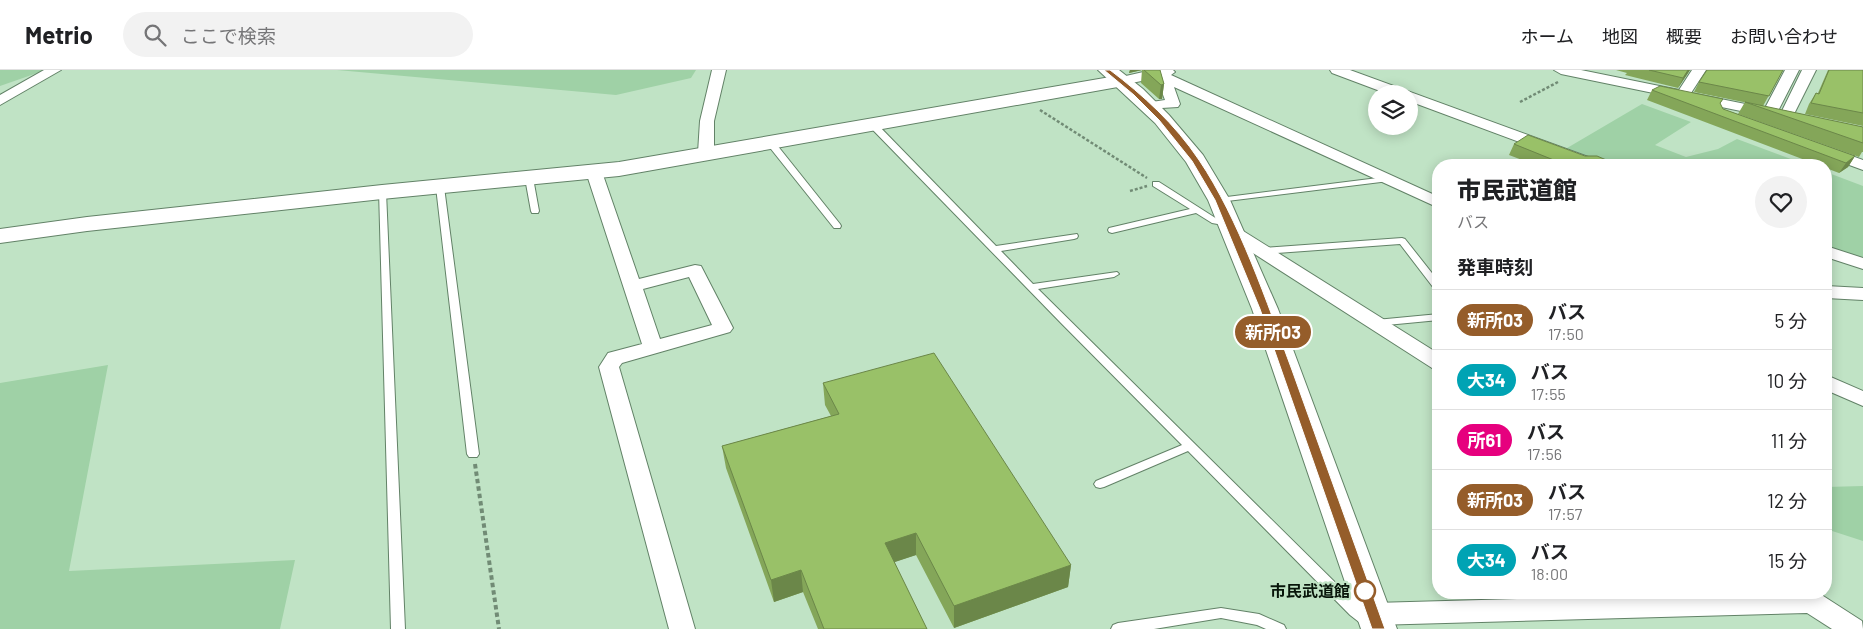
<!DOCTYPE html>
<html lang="ja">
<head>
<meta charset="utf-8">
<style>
	:root { --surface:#fff; --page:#f2f2f2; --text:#202124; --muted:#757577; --line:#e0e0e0 }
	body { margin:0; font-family:Barlow,"Noto Sans JP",sans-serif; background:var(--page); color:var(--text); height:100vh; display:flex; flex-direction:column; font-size:19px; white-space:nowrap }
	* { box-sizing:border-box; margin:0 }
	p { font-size:16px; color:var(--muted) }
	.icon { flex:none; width:28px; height:28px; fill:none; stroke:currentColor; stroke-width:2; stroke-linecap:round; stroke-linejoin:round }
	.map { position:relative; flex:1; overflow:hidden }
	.drawer { position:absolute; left:1432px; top:89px; width:400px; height:440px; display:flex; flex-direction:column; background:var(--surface); border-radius:20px; box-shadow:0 2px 12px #0003 }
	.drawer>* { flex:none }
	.badge { padding:0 10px; border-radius:16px; font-size:18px; line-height:32px }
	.controls { position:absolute; left:1368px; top:15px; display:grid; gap:10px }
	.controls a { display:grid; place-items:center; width:50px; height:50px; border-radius:50%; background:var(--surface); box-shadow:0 2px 12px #0003; font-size:25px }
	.map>.badge { position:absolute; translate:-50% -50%; box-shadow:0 0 0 2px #fff }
	h2 { padding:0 25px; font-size:19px; line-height:45px }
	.round { display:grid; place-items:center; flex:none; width:52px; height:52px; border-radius:26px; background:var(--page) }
	.headline { display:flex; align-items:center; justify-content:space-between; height:85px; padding:0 25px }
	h1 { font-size:24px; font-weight:800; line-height:38px }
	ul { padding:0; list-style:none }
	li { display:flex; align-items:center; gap:15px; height:60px; padding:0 25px; border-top:1px solid var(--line) }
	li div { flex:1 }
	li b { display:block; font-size:19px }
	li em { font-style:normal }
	li .badge { min-width:55px; font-weight:700; text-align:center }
	header { display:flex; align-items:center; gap:30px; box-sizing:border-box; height:70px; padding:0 25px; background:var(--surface); border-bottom:1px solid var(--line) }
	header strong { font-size:24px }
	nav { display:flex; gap:28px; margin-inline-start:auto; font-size:18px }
	.search { width:350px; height:45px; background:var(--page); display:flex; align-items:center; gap:12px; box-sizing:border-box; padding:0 18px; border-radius:28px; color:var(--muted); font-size:19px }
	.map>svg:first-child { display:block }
	.green { fill:#9fd1a6 }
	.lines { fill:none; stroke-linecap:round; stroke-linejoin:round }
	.lane-casing { stroke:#628267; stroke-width:2 }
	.street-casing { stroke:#628267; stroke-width:2 }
	.secondary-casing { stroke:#628267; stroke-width:2 }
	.primary-casing { stroke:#628267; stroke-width:2 }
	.path-far1 { stroke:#718b75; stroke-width:2.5; stroke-dasharray:3 2; stroke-linecap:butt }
	.path { stroke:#718b75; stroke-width:4; stroke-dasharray:4.5 3; stroke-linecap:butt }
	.lane { fill:#fff; fill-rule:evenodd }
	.street { fill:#fff; fill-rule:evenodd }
	.secondary { fill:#fff; fill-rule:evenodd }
	.primary { fill:#fff; fill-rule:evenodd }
	.wall { fill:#84a659 }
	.shaded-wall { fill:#6b8749 }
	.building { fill:#99c168; stroke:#6b8749 }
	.line { fill:#955d2a; stroke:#fff }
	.stop-dot { fill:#fff; stroke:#955d2a; stroke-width:2.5 }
	.labels { text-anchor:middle; stroke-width:4.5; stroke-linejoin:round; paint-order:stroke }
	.near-stop-label { font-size:16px; font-weight:bold; fill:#08150a; stroke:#c0e3c5; text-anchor:end }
</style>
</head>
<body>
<header>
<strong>Metrio</strong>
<div class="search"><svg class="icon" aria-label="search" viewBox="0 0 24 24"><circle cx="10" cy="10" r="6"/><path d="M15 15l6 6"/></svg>ここで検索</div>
<nav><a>ホーム</a><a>地図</a><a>概要</a><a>お問い合わせ</a></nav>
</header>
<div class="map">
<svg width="1863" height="559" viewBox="0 0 1863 559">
	<rect width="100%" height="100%" fill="#c0e3c5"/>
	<!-- green -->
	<path class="green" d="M0,0H46L0,16Z
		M337,0H696L691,8L616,25Z
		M1642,34L1691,52L1655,75L1686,87L1718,79L1737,69L1807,95H1600L1562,81Z
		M1826,102L1863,116V192L1851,188L1826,187Z
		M108,295L69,501L295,490L280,559H0V313Z
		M1863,416V471L1826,459V417Z"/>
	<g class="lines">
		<defs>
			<path id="lane" d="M870,53H876L996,176L1077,164L1078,166L1077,168L1074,169L1001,181L1033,214L1117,202L1119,204L1114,207L1038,219L1360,537L1382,555L1384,559H1368L1350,545L1188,381L1104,417L1100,418L1096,417L1094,414L1096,411L1182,375L1061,253L870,57Z
				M767,70H773L840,154L841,156L840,158H834L767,74Z
				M526,106H532L533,108L539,141L538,143H532L531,141L525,108Z
				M1386,107H1389V111L1219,132L1215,130L1219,128Z
				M1153,112H1159L1217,149L1232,151L1233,153L1229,156L1212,153L1196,143L1112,163L1109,162L1108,160L1109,158L1190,139L1153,116Z
				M437,115H440L444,117L479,384L477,387H469L467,384L436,117Z
				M379,120H385L386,122L405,559H391Z
				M1402,168L1405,169L1439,212V222L1436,221L1400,174L1263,184L1259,181L1263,178Z
				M1439,244V250L1376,256L1371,253L1376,250Z
				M1221,538L1259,544L1284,555L1286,559H1266L1257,555L1221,548L1154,559H1111L1113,555L1118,553Z"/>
			<path id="street" d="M44,0H61L0,35V25Z
				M712,0H726L714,51V83L706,88L698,83L700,51Z
				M1152,0H1173L1175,2L1171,5L1439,127V138L1174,17L1180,34L1178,37L1145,39L1143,36L1145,33L1165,30L1159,14L1160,11L1156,8L1122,15L1115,11L1117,8Z
				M1330,0H1350L1602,92L1604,95H1581L1409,31V24H1388L1332,3Z
				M1554,0H1581L1679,20L1692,0H1706L1691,23L1765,38L1785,0H1799L1777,43L1770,47L1561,4Z
				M1802,0H1816L1791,50H1781L1779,47Z
				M1827,77L1863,90V100L1822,85L1819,82Z
				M594,97L602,102L639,209L695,195L701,196L733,258L730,262L622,293L619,297L695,559H669L599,297L608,283L642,274L586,102ZM689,207L712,255L660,269L643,219Z
				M1234,158L1240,159L1439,284V300L1432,298L1228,167L1225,163L1228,159Z
				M1826,176L1863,188V199L1826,187Z
				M1826,216L1863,218V230L1826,228Z
				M1826,305L1863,321V336L1826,320Z
				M1767,522H1817L1862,551L1863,559H1832L1807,543L1374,555L1365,552L1361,544L1365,536L1374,533Z"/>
			<path id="secondary" d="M1122,5L1129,7L1132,11L1129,15L619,106L382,129L87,161L0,173V159L87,147L382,115L619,92Z"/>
			<path id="primary" d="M1098,0H1119L1143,19L1169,45L1203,85L1230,130L1278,239L1397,559H1361L1252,239L1208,130L1186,92L1155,53Z"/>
		</defs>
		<!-- lane casing -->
		<use href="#lane" class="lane-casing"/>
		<!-- street casing -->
		<use href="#street" class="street-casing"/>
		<!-- secondary casing -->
		<use href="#secondary" class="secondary-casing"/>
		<!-- primary casing -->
		<use href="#primary" class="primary-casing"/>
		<!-- path-far1 -->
		<path class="path-far1" d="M1520,32L1558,12
			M1040,40L1147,108
			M1130,121L1147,116"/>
		<!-- path -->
		<path class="path" d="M475,394L499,559"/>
		<!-- lane -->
		<use href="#lane" class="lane"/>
		<!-- street -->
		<use href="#street" class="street"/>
		<!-- secondary -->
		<use href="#secondary" class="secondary"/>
		<!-- primary -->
		<use href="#primary" class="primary"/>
	</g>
	<!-- wall -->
	<path class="wall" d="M1130,0H1160L1164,14L1162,29H1159L1141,13L1142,0L1129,3Z
		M1616,0H1690L1678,18L1625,5L1627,3Z
		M1783,0L1763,36L1694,22L1699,12Z
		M1828,0H1863V56L1805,44L1809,34L1816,23H1818Z
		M1652,20L1723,29L1720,34L1723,39L1855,86L1848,97L1839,103L1826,98V95H1818L1647,30Z
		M1745,32L1863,57V82H1862L1859,87L1738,44Z
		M1514,74L1585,86L1618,95H1535L1509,85Z
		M823,313L1071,495L1068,517L954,558L916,485L894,492L927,559H818L803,522L774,532L726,398L722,376L831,346L825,335Z"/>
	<!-- shaded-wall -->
	<path class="shaded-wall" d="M1130,0H1142L1129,3Z
		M1688,0H1690L1678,18L1683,8Z
		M1164,14L1162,29H1159L1161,15Z
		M1855,86L1848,97L1839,103L1846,93Z
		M916,463V485L886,495L885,473Z
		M1071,495L1068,517L954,558V536Z
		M801,500L803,522L774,532L771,510Z"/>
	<!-- building -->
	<path class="building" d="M1144,0H1160L1164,14L1161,15Z
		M1649,0H1688L1683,8Z
		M1707,0H1783L1769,26L1699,12Z
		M1829,0H1863V43L1811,33L1816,23L1819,24Z
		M1660,16L1723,29L1720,33L1723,39L1855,86L1846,93L1652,20Z
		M1745,32L1863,57V73Z
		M1528,65L1585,86H1597L1618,95H1566L1514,74Z
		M934,283L1071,495L954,536L916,463L885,473L927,559H824L801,500L771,510L722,376L839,344L823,313Z"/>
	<!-- line -->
	<path class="line" d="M1104,0H1110C1143,25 1175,54 1199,90C1239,149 1267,233 1292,300C1323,386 1354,473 1385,559H1372L1260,239L1215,130L1192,91L1159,50L1134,25Z"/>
	<!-- markers -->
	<circle class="stop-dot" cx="1365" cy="521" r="10"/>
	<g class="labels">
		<!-- near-stop labels -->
		<g class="near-stop-label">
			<text x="1350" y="527">市民武道館</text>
		</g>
	</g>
</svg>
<div class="controls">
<a><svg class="icon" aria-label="layers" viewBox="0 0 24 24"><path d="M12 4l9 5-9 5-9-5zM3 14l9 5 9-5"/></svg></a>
</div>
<b class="badge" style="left:1273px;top:262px;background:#955d2a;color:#fff">新所03</b>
<section class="drawer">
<div class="headline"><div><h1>市民武道館</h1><p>バス</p></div><a class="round"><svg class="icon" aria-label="heart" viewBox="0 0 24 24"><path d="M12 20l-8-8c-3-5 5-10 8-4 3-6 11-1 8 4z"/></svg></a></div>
<h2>発車時刻</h2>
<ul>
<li><span class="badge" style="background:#955d2a;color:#fff">新所03</span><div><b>バス</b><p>17:50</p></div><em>5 分</em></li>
<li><span class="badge" style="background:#00a3b4;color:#fff">大34</span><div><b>バス</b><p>17:55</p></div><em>10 分</em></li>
<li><span class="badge" style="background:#e6007e;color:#fff">所61</span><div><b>バス</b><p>17:56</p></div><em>11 分</em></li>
<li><span class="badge" style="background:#955d2a;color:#fff">新所03</span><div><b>バス</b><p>17:57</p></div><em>12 分</em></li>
<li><span class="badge" style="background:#00a3b4;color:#fff">大34</span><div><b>バス</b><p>18:00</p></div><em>15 分</em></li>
</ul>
</section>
</div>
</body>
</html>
